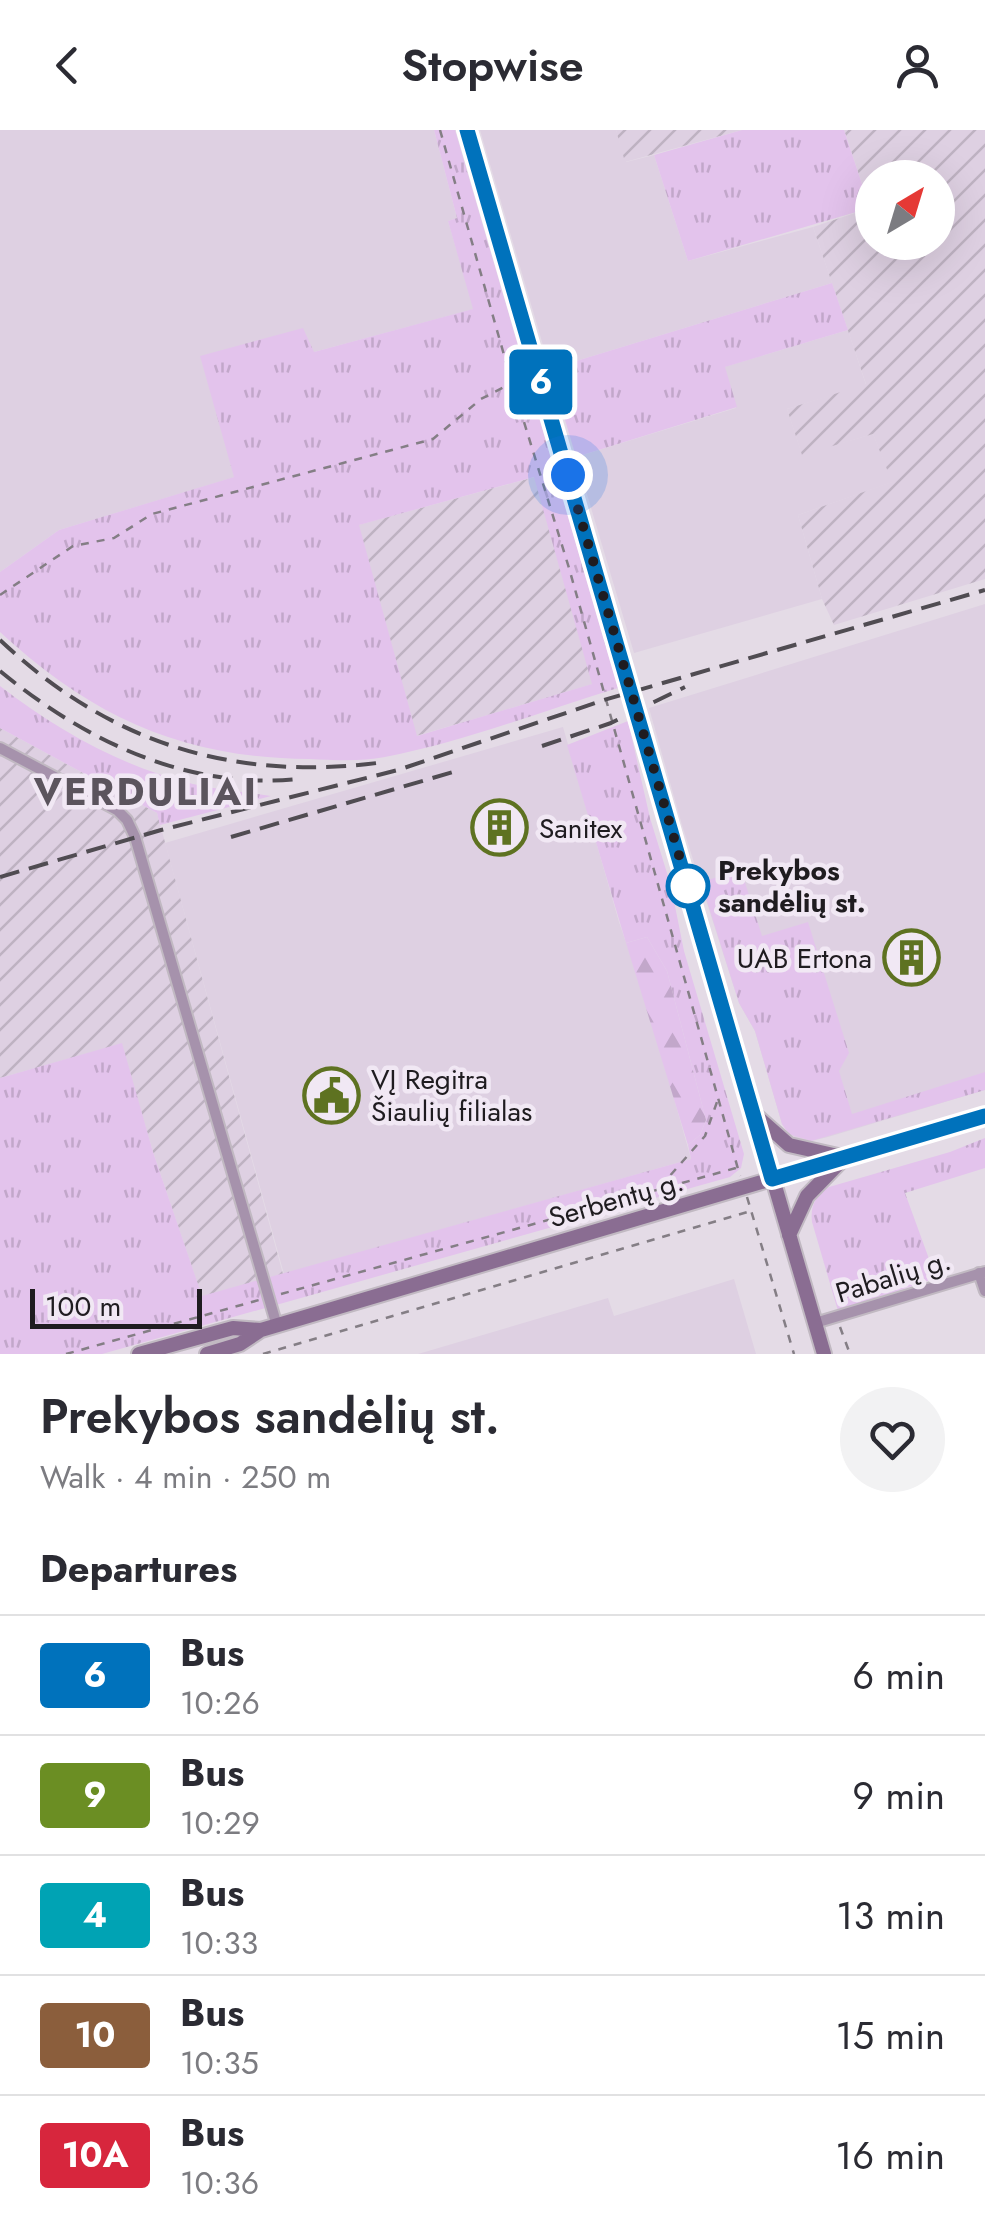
<!DOCTYPE html>
<html lang="en">
<head>
<meta charset="utf-8">
<style>
	:root { --surface:#fff; --page:#f2f2f3; --text:#2b2b33; --muted:#7c7c81; --line:#e1e1e2 }
	body { margin:0; font-family:Jost,sans-serif; background:var(--page); color:var(--text); height:100vh; display:flex; flex-direction:column; font-size:38px; white-space:nowrap }
	* { box-sizing:border-box; margin:0 }
	p { font-size:32px; color:var(--muted) }
	.icon { flex:none; width:55px; height:55px; fill:none; stroke:currentColor; stroke-width:2; stroke-linecap:round; stroke-linejoin:round }
	.map { position:relative; height:1224px; overflow:hidden }
	.drawer { display:flex; flex-direction:column; background:var(--surface); flex:1 }
	.drawer>* { flex:none }
	.badge { padding:0 20px; border-radius:8px; font-size:35px; line-height:65px }
	.needle { width:65px; rotate:38deg }
	.controls { position:absolute; left:855px; top:30px; display:grid; gap:20px }
	.controls a { display:grid; place-items:center; width:100px; height:100px; border-radius:50%; background:var(--surface); box-shadow:0 10px 40px #0002; font-size:50px }
	.scale { position:absolute; left:30px; bottom:25px; width:172px; box-sizing:border-box; padding-left:10px; border:5px solid #1f1c20; border-top:0; font-size:28px; line-height:35px; white-space:nowrap; color:#1f1c20; -webkit-text-stroke:8px #f1e8f4; paint-order:stroke }
	.you { position:absolute; width:50px; height:50px; margin:-25px; border:8px solid #fff; border-radius:50%; background:#1a73e8; box-shadow:0 0 0 15px #1a73e833 }
	.map>.badge { position:absolute; translate:-50% -50%; box-shadow:0 0 0 5px #fff }
	h2 { padding:0 40px; font-size:38px; line-height:90px }
	.round { display:grid; place-items:center; flex:none; width:105px; height:105px; border-radius:52px; background:var(--page) }
	.headline { display:flex; align-items:center; justify-content:space-between; height:170px; padding:0 40px }
	h1 { font-size:48px; font-weight:600; line-height:75px }
	ul { padding:0; list-style:none }
	li { display:flex; align-items:center; gap:30px; height:120px; padding:0 40px; border-top:2px solid var(--line) }
	li div { flex:1 }
	li b { display:block; font-size:38px }
	li em { font-style:normal }
	li .badge { min-width:110px; font-weight:700; text-align:center }
	header { display:flex; justify-content:space-between; align-items:center; height:130px; padding:0 40px; background:var(--surface); font-size:45px; font-weight:600 }
	.map>svg:first-child { display:block }
	.built { fill:#ded0e2 }
	.industrial { fill:url(#industrial-furrows); fill-rule:evenodd }
	.grass { fill:url(#grass-tufts); fill-rule:evenodd }
	.forest { fill:url(#forest-firs) }
	.lines { fill:none; stroke-linecap:round; stroke-linejoin:round }
	.street-casing { stroke:#c1b9c2; stroke-width:14 }
	.secondary-casing { stroke:#c1b9c2; stroke-width:18 }
	.path { stroke:#847e85; stroke-width:2.5; stroke-dasharray:8 8; stroke-linecap:butt }
	.street { stroke:#a692ac; stroke-width:10 }
	.secondary { stroke:#8a6d92; stroke-width:14 }
	.rail { stroke:#504c52; stroke-width:4; stroke-dasharray:20 10; stroke-linecap:butt }
	.line-casing { stroke:#fff; stroke-width:22 }
	.line { stroke:#0072bc; stroke-width:15 }
	.walk { stroke:#1f1c20; stroke-width:10; stroke-dasharray:0 18 }
	.stop-dot { fill:#fff; stroke:#0072bc; stroke-width:5 }
	.labels { text-anchor:middle; stroke-width:9; stroke-linejoin:round; paint-order:stroke }
	.poi-label { font-size:28px; fill:#1f1c20; stroke:#f1e8f4; text-anchor:start }
	.stop-label { font-size:28px; font-weight:bold; fill:#1f1c20; stroke:#f1e8f4; text-anchor:start }
	.street-label { font-size:28px; fill:#1f1c20; stroke:#f1e8f4 }
	.district-label { font-size:38px; font-weight:bold; letter-spacing:2.5px; fill:#5b545d; stroke:#f1e8f4 }
</style>
</head>
<body>
<header><svg class="icon" aria-label="back" viewBox="0 0 24 24"><path d="M15 5l-7 7 7 7"/></svg>Stopwise<svg class="icon" aria-label="person" viewBox="0 0 24 24"><circle cx="12" cy="8" r="4"/><path d="M4 21q1-7 8-7t8 7"/></svg></header>
<div class="map">
<svg width="985" height="1224" viewBox="0 0 985 1224">
	<defs>
		<pattern id="industrial-furrows" width="10" height="10" patternUnits="userSpaceOnUse" patternTransform="scale(2.5)"><rect width="10" height="10" fill="#ded0e2"/><path d="M-1 1l2-2M0 10L10 0M9 11l2-2" fill="none" stroke="#beb2c2"/></pattern>
		<pattern id="grass-tufts" width="24" height="20" patternUnits="userSpaceOnUse" patternTransform="scale(2.5)"><rect width="24" height="20" fill="#e3c3ec"/><path d="M3 7l-1-3M5 7V3M7 7l1-3M15 17l-1-3M17 17v-4M19 17l1-3" fill="none" stroke="#c2a7ca"/></pattern>
		<pattern id="forest-firs" width="22" height="20" patternUnits="userSpaceOnUse" patternTransform="scale(2.5)"><rect width="22" height="20" fill="#e3c3ec"/><path d="M5 1l3.5 6h-7zM16 11l3.5 6h-7z" fill="#c2a7ca"/></pattern>
	</defs>
	<rect width="100%" height="100%" fill="#e4dbe6"/>
	<!-- built -->
	<path class="built" d="M0,0H434L457,88L448,91L474,179L314,222L201,226L235,347L59,400L0,442Z
		M480,0H616L626,32L654,25L688,131L813,97L832,153L550,239Z
		M848,200L866,255L787,279L802,324L873,304L893,352L798,385L822,469L634,523L576,327L736,278L724,237Z
		M985,474V960L828,1007L811,1011L799,1010L789,1004L782,994L755,901L739,873L682,695L649,578Z
		M563,597L619,792L648,876L691,1029L284,1144L165,713Z
		M734,1149L756,1224H418L608,1168L614,1186Z"/>
	<!-- industrial -->
	<path class="industrial" d="M616,0H742L625,32Z
		M844,0H985V449L834,495L822,469L798,385L892,352L873,304L802,325L787,279L866,254L813,97L870,78ZM872,48H938V112H872Z
		M535,347L593,554L416,606L358,395Z
		M0,598L157,683L283,1144L202,1167L153,1022L121,914L0,948Z"/>
	<!-- grass -->
	<path class="grass" d="M434,0H455L618,558C542,581 464,612 385,627C360,632 333,630 309,629C182,628 92,587 0,502V442L59,400L234,347L200,226L303,198L314,222L473,179L448,91L457,88ZM534,347L592,554L417,606L359,395Z
		M742,0H844L870,78L688,131L654,25Z
		M832,153L848,200L725,237L737,277L576,327L550,239Z
		M0,556C57,600 122,637 193,654C219,660 245,662 271,666L160,695L157,683L0,598Z
		M628,591L650,688L671,756L684,821L744,1024L741,1038L730,1047L102,1224H0V948L122,913L153,1022L202,1166L691,1029L688,1015L700,1005L706,990L667,841L647,807L626,813L567,615Z
		M741,740L762,806L808,792L849,923L839,941L852,984L985,942V960L811,1011L789,1004L782,994L755,901L739,873L701,752Z
		M985,1008V1038L905,1063L936,1148L838,1181L812,1092C810,1075 816,1066 829,1057L950,1022Z"/>
	<!-- forest -->
	<path class="forest" d="M647,807L667,841L706,990L700,1005L688,1015L626,813Z"/>
	<g class="lines">
		<defs>
			<path id="street" d="M0,618L117,680L127,690L135,707L277,1196
				M979,1143L985,1161
				M815,1193L985,1142"/>
			<path id="secondary" d="M467,0L824,1224
				M753,983L789,1015L838,1026
				M789,1105L807,1066L842,1030
				M139,1224L233,1198L261,1200
				M207,1224L240,1214L261,1200L985,986"/>
		</defs>
		<!-- street casing -->
		<use href="#street" class="street-casing"/>
		<!-- secondary casing -->
		<use href="#secondary" class="secondary-casing"/>
		<!-- path -->
		<path class="path" d="M440,0L512,253L569,438L740,1046
			M0,465L73,416L114,408L152,384L433,309L481,269L512,253L527,250
			M660,1057L705,1006L718,969
			M747,1067L794,1224
			M281,1164L736,1038
			M840,1197L850,1224
			M66,1224L259,1170
			M263,1224L751,1081"/>
		<!-- street -->
		<use href="#street" class="street"/>
		<!-- secondary -->
		<use href="#secondary" class="secondary"/>
		<!-- rail -->
		<path class="rail" d="M0,510C108,612 230,651 377,633
			M0,541C84,610 186,660 297,649
			M542,616L611,593L685,557
			M231,707L453,642
			M0,747L161,700L398,640L604,570L985,460"/>
	</g>
	<g class="lines">
		<defs>
			<path id="line" d="M467,0L772,1049L985,986"/>
		</defs>
		<!-- line casing -->
		<use href="#line" class="line-casing"/>
		<!-- line -->
		<use href="#line" class="line"/>
		<!-- walk -->
		<path class="walk" d="M568,345L688,756"/>
	</g>
	<!-- icons -->
	<defs>
		<symbol id="building-ring" viewBox="-11 -11 22 22"><circle r="9.5" fill="#f1e8f4" stroke="#5e7221" stroke-width="1.5"/><path d="M-4-6H4V6H1V3H-1V6H-4ZM-2.5-4.3h1.7v1.8h-1.7ZM.8-4.3h1.7v1.8H.8ZM-2.5-1h1.7V.8h-1.7ZM.8-1h1.7V.8H.8Z" fill="#5e7221"/></symbol>
		<symbol id="civic-ring" viewBox="-11 -11 22 22"><circle r="9.5" fill="#f1e8f4" stroke="#5e7221" stroke-width="1.5"/><path d="M-.6-6.5H3V-4.5H.6V-3L4-1V1h2V6H-6V1h2V-1L-.6-3ZM-1.2 2.5V6h2.4V2.5Z" fill="#5e7221"/></symbol>
	</defs>
	<g fill-rule="evenodd">
		<use href="#building-ring" x="468" y="666" width="63" height="63"/>
		<use href="#building-ring" x="880" y="796" width="63" height="63"/>
		<use href="#civic-ring" x="300" y="934" width="63" height="63"/>
	</g>
	<!-- markers -->
	<circle class="stop-dot" cx="688" cy="756" r="20"/>
	<g class="labels">
		<!-- poi labels -->
		<g class="poi-label">
			<text x="539" y="708">Sanitex</text>
			<text x="872" y="838" text-anchor="end">UAB Ertona</text>
			<text x="371" y="959">VĮ Regitra<tspan x="371" dy="32">Šiaulių filialas</tspan></text>
		</g>
		<!-- stop labels -->
		<g class="stop-label">
			<text x="718" y="750">Prekybos<tspan x="718" dy="32">sandėlių st.</tspan></text>
		</g>
		<!-- street labels -->
		<g class="street-label">
			<text transform="translate(616 1069) rotate(-16)" y="10">Serbentų g.</text>
			<text transform="translate(893 1146) rotate(-17)" y="10">Pabalių g.</text>
		</g>
		<!-- district labels -->
		<g class="district-label">
			<text x="146" y="675">VERDULIAI</text>
		</g>
	</g>
</svg>
<div class="controls">
<a><svg class="needle" viewBox="-14 -14 28 28"><path d="M0-13l5 13h-10z" fill="#e53935"/><path d="M0 13l5-13h-10z" fill="#7c7c81"/></svg></a>
</div>
<div class="scale">100 m</div>
<div class="you" style="left:568px;top:345px"></div>
<b class="badge" style="left:541px;top:252px;background:#0072bc;color:#fff">6</b>
</div>
<section class="drawer">
<div class="headline"><div><h1>Prekybos sandėlių st.</h1><p>Walk · 4 min · 250 m</p></div><a class="round"><svg class="icon" aria-label="heart" viewBox="0 0 24 24"><path d="M12 20l-8-8c-3-5 5-10 8-4 3-6 11-1 8 4z"/></svg></a></div>
<h2>Departures</h2>
<ul>
<li><span class="badge" style="background:#0072bc;color:#fff">6</span><div><b>Bus</b><p>10:26</p></div><em>6 min</em></li>
<li><span class="badge" style="background:#6b8e23;color:#fff">9</span><div><b>Bus</b><p>10:29</p></div><em>9 min</em></li>
<li><span class="badge" style="background:#00a3b4;color:#fff">4</span><div><b>Bus</b><p>10:33</p></div><em>13 min</em></li>
<li><span class="badge" style="background:#8b5e3c;color:#fff">10</span><div><b>Bus</b><p>10:35</p></div><em>15 min</em></li>
<li><span class="badge" style="background:#d7263d;color:#fff">10A</span><div><b>Bus</b><p>10:36</p></div><em>16 min</em></li>
</ul>
</section>
</body>
</html>
